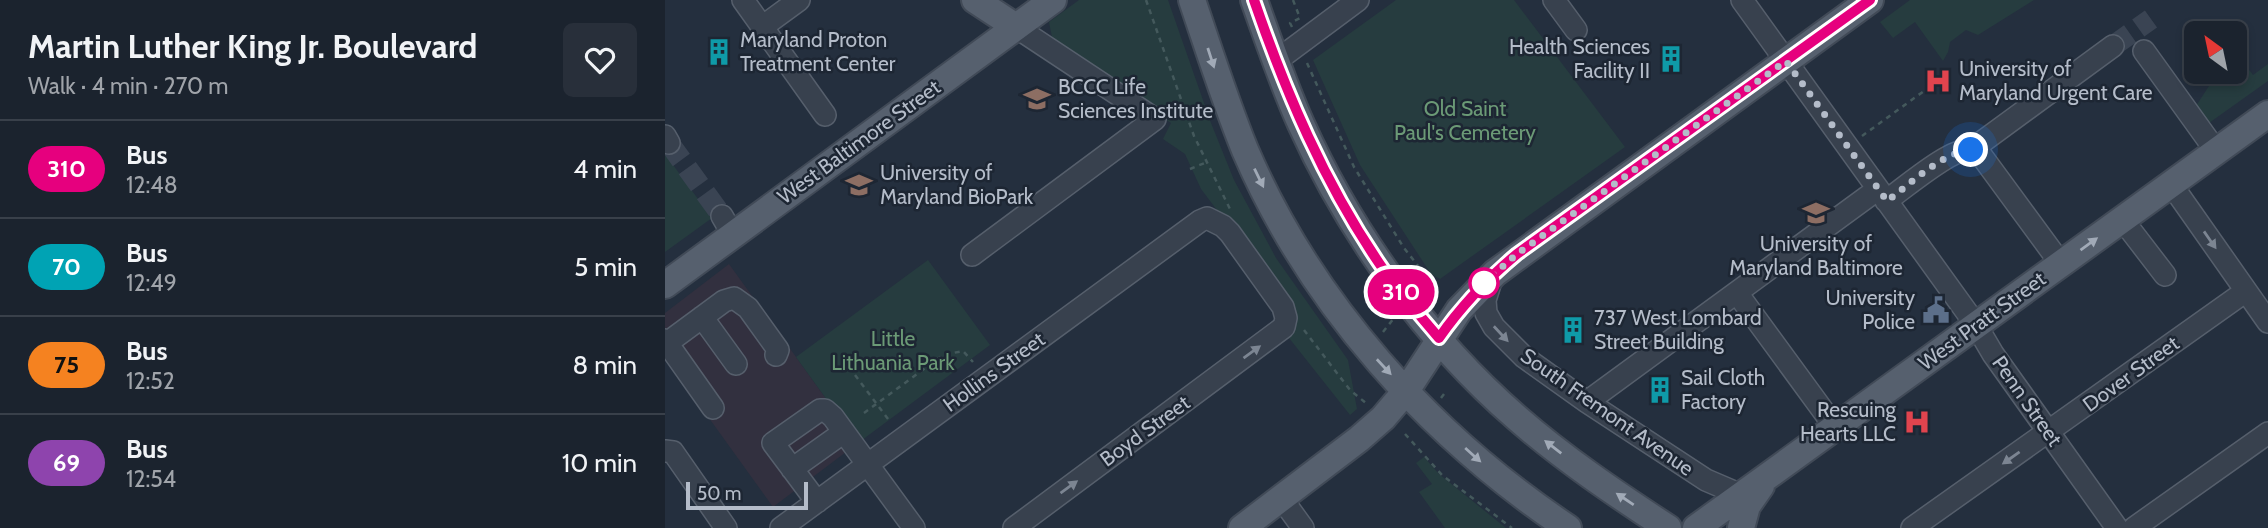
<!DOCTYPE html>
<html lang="en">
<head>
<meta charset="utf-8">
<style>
	:root { --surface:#1b232e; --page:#282f3a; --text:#f1f3f6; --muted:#a0a4aa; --line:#39404a }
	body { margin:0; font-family:Cabin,sans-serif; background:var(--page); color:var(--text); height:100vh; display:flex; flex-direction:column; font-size:26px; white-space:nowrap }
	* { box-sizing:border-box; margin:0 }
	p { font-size:23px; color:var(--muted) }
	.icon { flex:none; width:38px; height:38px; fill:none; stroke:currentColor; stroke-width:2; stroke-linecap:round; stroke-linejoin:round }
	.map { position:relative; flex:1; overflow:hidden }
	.panel { display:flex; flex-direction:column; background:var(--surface); width:665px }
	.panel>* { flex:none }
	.badge { padding:0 14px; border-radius:23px; font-size:24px; line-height:46px }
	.needle { width:46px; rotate:327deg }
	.fabs { position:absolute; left:1519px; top:21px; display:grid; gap:14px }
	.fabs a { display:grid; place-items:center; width:63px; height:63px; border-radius:10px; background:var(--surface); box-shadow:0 4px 10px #0003,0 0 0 2px var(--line); font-size:35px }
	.scale { position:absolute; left:21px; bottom:18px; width:122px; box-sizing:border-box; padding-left:7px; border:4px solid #b4bcc9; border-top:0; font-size:19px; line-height:24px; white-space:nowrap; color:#b4bcc9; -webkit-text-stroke:5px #1d2633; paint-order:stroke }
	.you { position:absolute; width:35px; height:35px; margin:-18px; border:5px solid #fff; border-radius:50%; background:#1a73e8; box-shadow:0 0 0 10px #1a73e833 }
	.map>.badge { position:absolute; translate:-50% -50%; box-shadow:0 0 0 4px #fff }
	.round { display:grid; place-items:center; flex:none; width:74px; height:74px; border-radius:10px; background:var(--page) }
	.overview { display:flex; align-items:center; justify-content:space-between; height:119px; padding:0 28px }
	h1 { font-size:33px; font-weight:700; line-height:52px }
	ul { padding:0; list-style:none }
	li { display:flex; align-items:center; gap:21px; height:98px; padding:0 28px; border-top:2px solid var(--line) }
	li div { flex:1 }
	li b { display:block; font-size:26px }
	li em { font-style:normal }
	li .badge { min-width:77px; font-weight:700; text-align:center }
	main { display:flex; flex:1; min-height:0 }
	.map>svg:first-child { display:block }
	.medical { fill:#32303f }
	.green { fill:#263c3f }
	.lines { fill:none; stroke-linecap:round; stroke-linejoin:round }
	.minor-tunnel { stroke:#3a4453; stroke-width:21; stroke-dasharray:21 10; stroke-linecap:butt }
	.minor-casing { stroke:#565f6c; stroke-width:24 }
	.major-casing { stroke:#414a57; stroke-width:30 }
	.path { stroke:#44595c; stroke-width:2.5; stroke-dasharray:5 5; stroke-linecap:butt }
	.minor { stroke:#38414e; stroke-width:21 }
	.major { stroke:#56606e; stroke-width:26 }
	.oneway { fill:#a1aab7 }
	.oneway2 { fill:#7c8592 }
	.line-casing { stroke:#fff; stroke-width:16 }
	.line { stroke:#e6007e; stroke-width:10 }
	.walk { stroke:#b4bcc9; stroke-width:7; stroke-dasharray:0 12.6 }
	.stop-dot { fill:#fff; stroke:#e6007e; stroke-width:3.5 }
	.labels { text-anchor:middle; stroke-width:5; stroke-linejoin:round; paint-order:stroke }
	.poi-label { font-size:21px; fill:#b4bcc9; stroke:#1d2633; text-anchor:start }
	.park-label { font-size:21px; fill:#6b9a76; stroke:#1d2633 }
	.street-label { font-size:21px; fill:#b4bcc9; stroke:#1d2633 }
</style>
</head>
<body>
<main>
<section class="panel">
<div class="overview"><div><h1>Martin Luther King Jr. Boulevard</h1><p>Walk · 4 min · 270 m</p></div><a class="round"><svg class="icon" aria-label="heart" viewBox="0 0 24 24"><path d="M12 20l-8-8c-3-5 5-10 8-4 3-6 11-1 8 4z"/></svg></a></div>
<ul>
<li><span class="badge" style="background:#e6007e;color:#fff">310</span><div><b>Bus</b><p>12:48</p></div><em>4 min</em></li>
<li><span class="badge" style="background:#00a3b4;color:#fff">70</span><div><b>Bus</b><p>12:49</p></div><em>5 min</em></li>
<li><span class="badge" style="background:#f58220;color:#111">75</span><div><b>Bus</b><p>12:52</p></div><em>8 min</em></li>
<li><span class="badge" style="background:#8e44ad;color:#fff">69</span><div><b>Bus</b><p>12:54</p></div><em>10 min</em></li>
</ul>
</section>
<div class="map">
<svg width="1603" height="528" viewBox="0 0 1603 528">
	<rect width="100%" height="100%" fill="#242f3e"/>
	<!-- medical -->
	<path class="medical" d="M64,264L193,443L108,507L0,357V313Z"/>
	<!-- green -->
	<path class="green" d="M414,0H503L546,123L569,180L611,258L683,360L692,409L685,415L624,338L623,304L536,189L520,154L498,139L506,123L388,42L384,22Z
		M731,0H849L960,147L775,279L766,274L695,165L648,60Z
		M1245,0H1369L1313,35L1301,30L1285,42L1283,52L1278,61L1250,22L1228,38L1215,22Z
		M1570,51L1588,75L1603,64V81L1544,123L1531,106L1553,72H1570Z
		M0,154L47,218L0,252Z
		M263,260L325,345L193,443L131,357Z
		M759,457L774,474L841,528H780L754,492L767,484L751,463Z"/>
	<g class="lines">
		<!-- minor-tunnel -->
		<path class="minor-tunnel" d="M1448,46L1486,19
			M4,143L57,216"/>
		<defs>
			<path id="minor" d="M78,0L160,115
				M889,0L911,30
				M1077,0L1311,325L1328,354L1452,528
				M97,27L134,0
				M1479,51L1551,151
				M611,61L693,0
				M0,136L4,143
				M1306,150L1448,46
				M1506,184L1603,322
				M1221,201C1237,190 1288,146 1306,150C1310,150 1313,153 1316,155L1396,264
				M57,216L68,235
				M1457,219L1500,275
				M307,255L490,119L351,27
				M827,278L820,300L821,313L829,327L859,357L922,402L1041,480L1076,495
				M1072,293L1170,427
				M37,317L71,364
				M0,340L48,408
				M2,343L59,301L69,298L83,308L111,347L113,350L111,355
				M922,402L1213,189
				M0,451L8,452L61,528
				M127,469L179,432
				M617,499L638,528
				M152,502L108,443L155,410H160L168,417L249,528
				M116,528L535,221L542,218L558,226L565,233L618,307L621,318L619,327L349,528
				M1247,528L1581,291
				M1469,528L1603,433"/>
			<path id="major" d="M310,0L351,27
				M527,0C544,50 560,101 580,150C646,304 765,436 903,528
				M589,0C604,42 618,84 636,124C685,233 762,340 852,418C899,459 951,494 1003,528
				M0,285L388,0
				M577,528L694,439L718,418L741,391L794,310L830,273L1205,0
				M1031,528L1603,114
				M1076,528L1082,506L1096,486"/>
		</defs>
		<!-- minor casing -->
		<use href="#minor" class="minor-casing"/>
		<!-- major casing -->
		<use href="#major" class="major-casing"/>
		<!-- path -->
		<path class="path" d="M481,0L529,136L565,209
			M627,27L625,23L635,18L628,0
			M642,63L689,167L739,248L765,281
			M1197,136L1270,83
			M525,169L542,162
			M639,330L685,390L702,404
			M718,332L729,318
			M190,375L226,423
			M776,398L782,390
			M199,413L278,355L298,351L308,362
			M740,434L777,475L847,528"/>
		<!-- minor -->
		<use href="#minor" class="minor"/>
		<!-- major -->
		<use href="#major" class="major"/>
	</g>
	<!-- one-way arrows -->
	<defs><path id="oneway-solid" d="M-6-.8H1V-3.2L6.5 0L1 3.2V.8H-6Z" transform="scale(1.75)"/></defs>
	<g class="oneway">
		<use href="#oneway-solid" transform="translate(546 58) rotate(72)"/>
		<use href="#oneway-solid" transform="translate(594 178) rotate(64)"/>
		<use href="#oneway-solid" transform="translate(1424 244) rotate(-36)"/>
		<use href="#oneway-solid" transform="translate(719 367) rotate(47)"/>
		<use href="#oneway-solid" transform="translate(888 447) rotate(-142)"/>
		<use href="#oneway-solid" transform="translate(808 455) rotate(42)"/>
		<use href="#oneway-solid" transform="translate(960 499) rotate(-146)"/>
	</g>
	<g class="oneway2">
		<use href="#oneway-solid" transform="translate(1545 240) rotate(55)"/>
		<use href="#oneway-solid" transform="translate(836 334) rotate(47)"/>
		<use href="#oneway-solid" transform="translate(587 352) rotate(-36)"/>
		<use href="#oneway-solid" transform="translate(1346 458) rotate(145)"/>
		<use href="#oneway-solid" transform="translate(404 487) rotate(-36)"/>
	</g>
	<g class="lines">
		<defs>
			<path id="line" d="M589,0C621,93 659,182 714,263C732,290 754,314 774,338C797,305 822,279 852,254L1205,0"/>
		</defs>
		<!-- line casing -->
		<use href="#line" class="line-casing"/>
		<!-- line -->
		<use href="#line" class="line"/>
		<!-- walk -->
		<path class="walk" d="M819,283L852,254L1121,61L1222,201C1245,184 1278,152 1306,150"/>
	</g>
	<!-- icons -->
	<defs>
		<symbol id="building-bare" viewBox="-9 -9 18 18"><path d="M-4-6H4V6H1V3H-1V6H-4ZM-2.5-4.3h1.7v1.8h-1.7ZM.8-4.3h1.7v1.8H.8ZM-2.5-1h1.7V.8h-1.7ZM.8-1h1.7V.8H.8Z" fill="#0f9aa8" stroke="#1d2633" stroke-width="2.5" paint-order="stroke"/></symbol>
		<symbol id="hospital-bare" viewBox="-9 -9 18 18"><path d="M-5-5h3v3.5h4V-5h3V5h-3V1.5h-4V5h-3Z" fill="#e0444e" stroke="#1d2633" stroke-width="2.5" paint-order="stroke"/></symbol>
		<symbol id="university-bare" viewBox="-9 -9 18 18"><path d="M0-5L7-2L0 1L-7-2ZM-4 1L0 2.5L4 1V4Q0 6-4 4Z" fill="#8d6e63" stroke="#1d2633" stroke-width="2.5" paint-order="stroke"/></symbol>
		<symbol id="civic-bare" viewBox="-9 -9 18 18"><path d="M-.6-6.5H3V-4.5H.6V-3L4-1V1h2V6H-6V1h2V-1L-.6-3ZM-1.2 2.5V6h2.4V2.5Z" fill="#5c6f8a" stroke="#1d2633" stroke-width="2.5" paint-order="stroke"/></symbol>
	</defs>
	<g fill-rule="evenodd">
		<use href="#building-bare" x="35" y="33" width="38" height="38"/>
		<use href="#building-bare" x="987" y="40" width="38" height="38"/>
		<use href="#hospital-bare" x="1254" y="62" width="38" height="38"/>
		<use href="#university-bare" x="353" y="80" width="38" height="38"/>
		<use href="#university-bare" x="175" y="166" width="38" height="38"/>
		<use href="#university-bare" x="1132" y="194" width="38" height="38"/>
		<use href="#civic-bare" x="1252" y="291" width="38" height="38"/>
		<use href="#building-bare" x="889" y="311" width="38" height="38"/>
		<use href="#building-bare" x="976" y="371" width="38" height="38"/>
		<use href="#hospital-bare" x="1233" y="403" width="38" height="38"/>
	</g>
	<!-- markers -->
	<circle class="stop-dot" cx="819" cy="283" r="14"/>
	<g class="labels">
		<!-- poi labels -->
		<g class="poi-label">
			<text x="75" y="47">Maryland Proton<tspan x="75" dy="24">Treatment Center</tspan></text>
			<text x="985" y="54" text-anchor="end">Health Sciences<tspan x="985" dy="24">Facility II</tspan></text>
			<text x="1294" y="76">University of<tspan x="1294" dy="24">Maryland Urgent Care</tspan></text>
			<text x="393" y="94">BCCC Life<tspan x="393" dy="24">Sciences Institute</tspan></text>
			<text x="215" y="180">University of<tspan x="215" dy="24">Maryland BioPark</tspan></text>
			<text x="1151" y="251" text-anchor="middle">University of<tspan x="1151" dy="24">Maryland Baltimore</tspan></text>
			<text x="1250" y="305" text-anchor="end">University<tspan x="1250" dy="24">Police</tspan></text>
			<text x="929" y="325">737 West Lombard<tspan x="929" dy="24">Street Building</tspan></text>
			<text x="1016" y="385">Sail Cloth<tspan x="1016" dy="24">Factory</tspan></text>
			<text x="1231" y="417" text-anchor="end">Rescuing<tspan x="1231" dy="24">Hearts LLC</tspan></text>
		</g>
		<!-- park labels -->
		<g class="park-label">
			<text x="800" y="116">Old Saint<tspan x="800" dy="24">Paul's Cemetery</tspan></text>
			<text x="228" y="346">Little<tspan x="228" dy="24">Lithuania Park</tspan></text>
		</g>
		<!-- street labels -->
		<g class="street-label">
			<text transform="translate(194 142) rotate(-36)" y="7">West Baltimore Street</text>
			<text transform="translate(1317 321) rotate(-36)" y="7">West Pratt Street</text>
			<text transform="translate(329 372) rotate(-36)" y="7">Hollins Street</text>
			<text transform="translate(1466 374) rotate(-36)" y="7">Dover Street</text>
			<text transform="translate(1362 401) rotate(55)" y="7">Penn Street</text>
			<text transform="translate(942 412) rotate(35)" y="7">South Fremont Avenue</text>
			<text transform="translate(480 431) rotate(-36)" y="7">Boyd Street</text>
		</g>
	</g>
</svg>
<div class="fabs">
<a><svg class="needle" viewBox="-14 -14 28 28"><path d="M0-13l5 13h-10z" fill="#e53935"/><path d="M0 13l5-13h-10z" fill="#a0a4aa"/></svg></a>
</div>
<div class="scale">50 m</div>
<div class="you" style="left:1306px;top:150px"></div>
<b class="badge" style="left:736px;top:292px;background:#e6007e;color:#fff">310</b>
</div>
</main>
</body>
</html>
